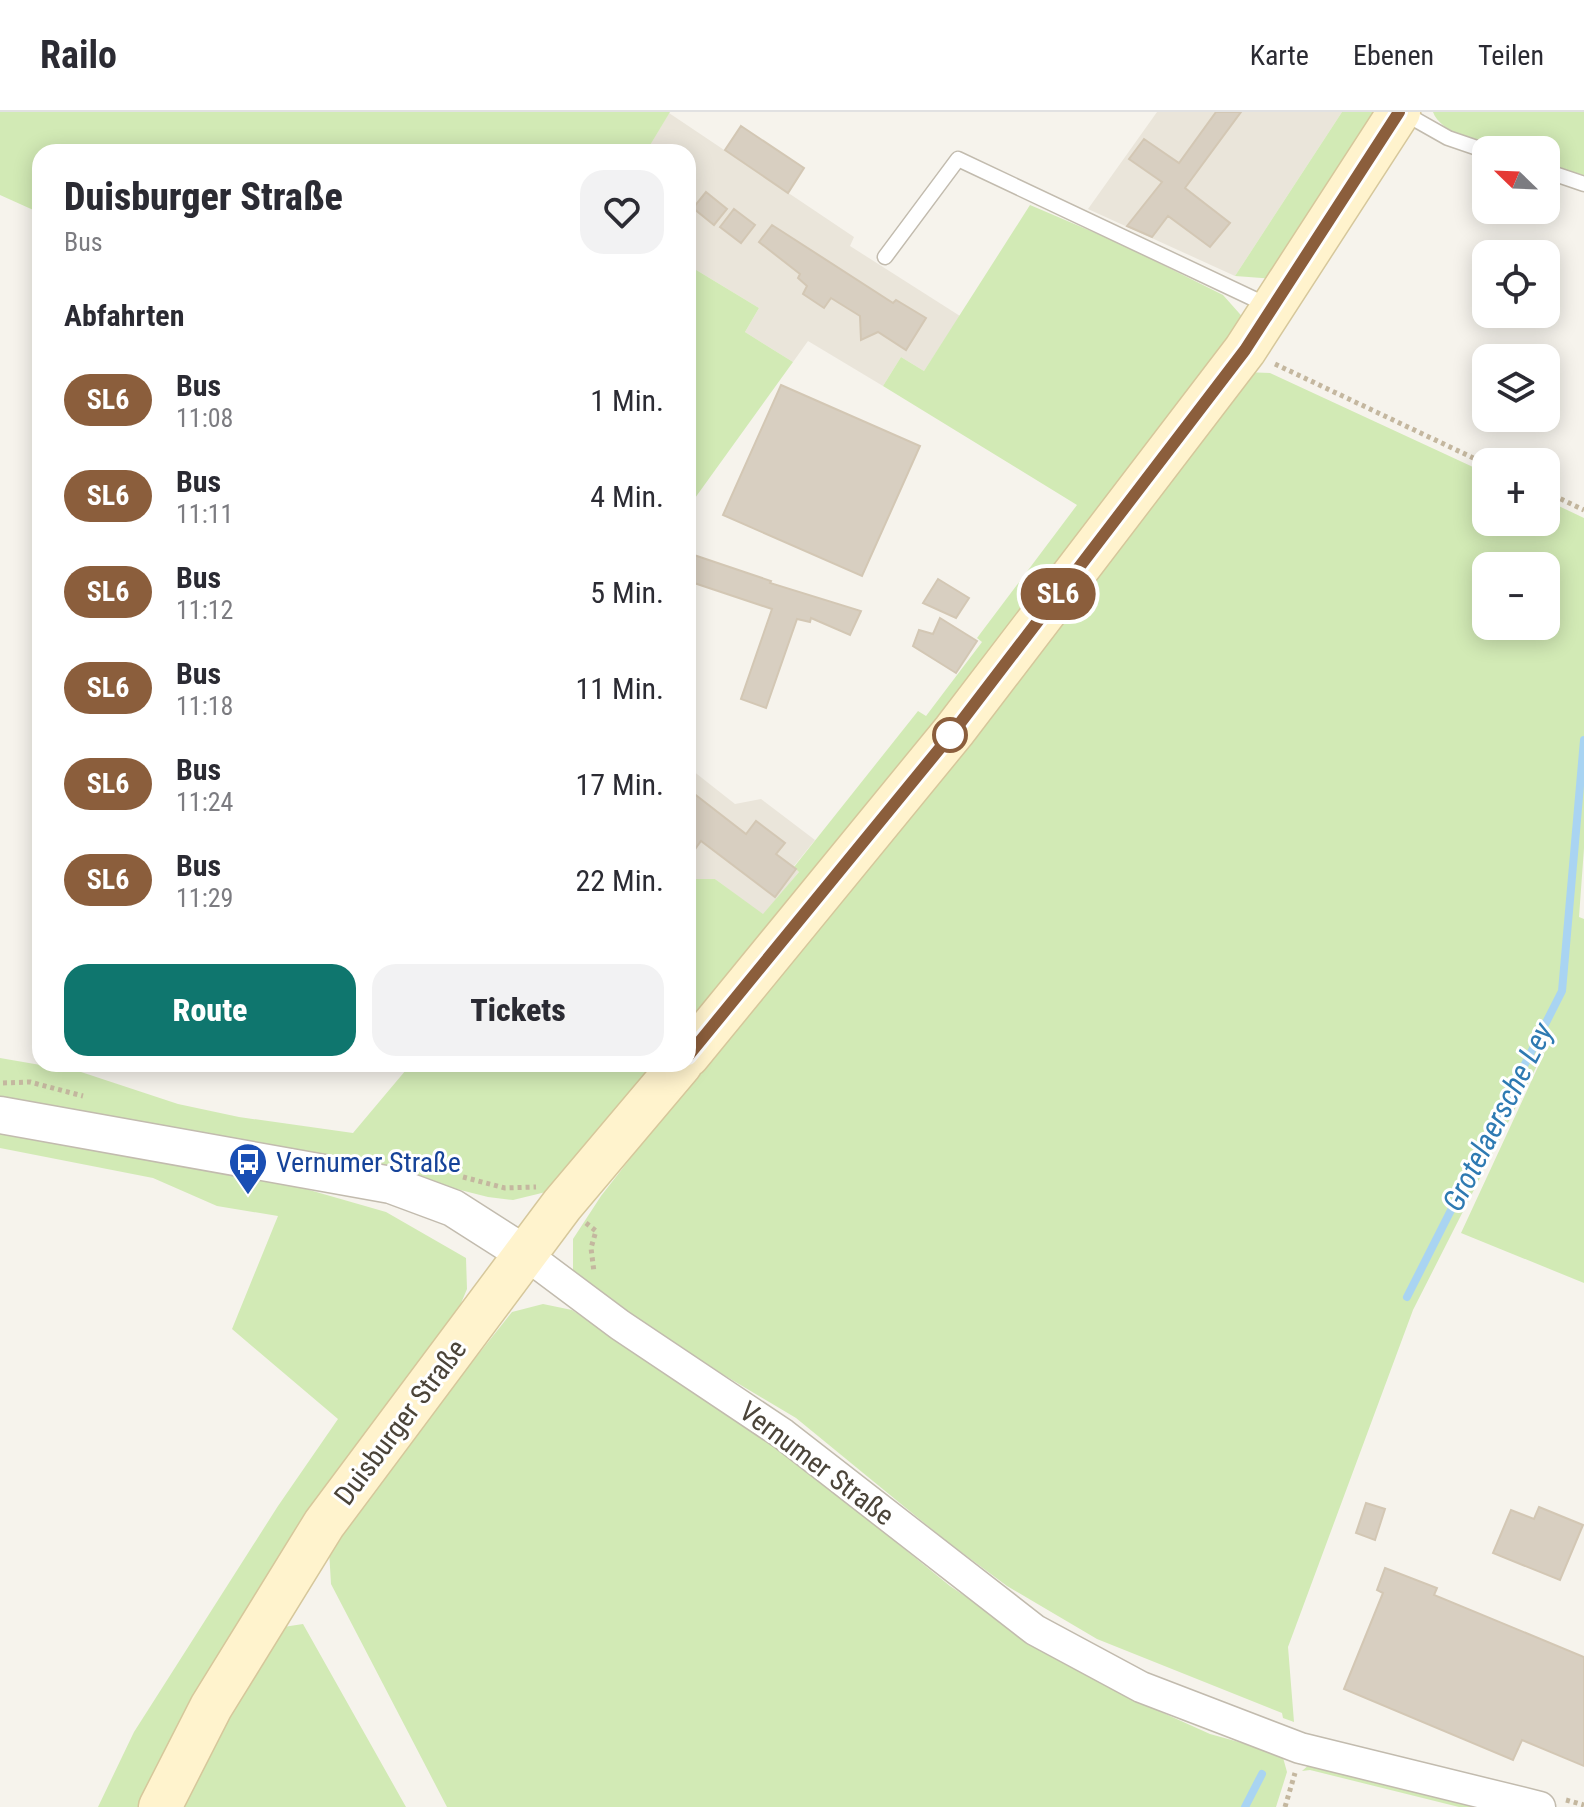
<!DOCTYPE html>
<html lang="de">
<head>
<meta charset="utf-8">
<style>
	:root { --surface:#fff; --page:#f2f2f3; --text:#2b2b33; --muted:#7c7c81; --line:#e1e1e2; --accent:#0f766e }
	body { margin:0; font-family:"Roboto Condensed",sans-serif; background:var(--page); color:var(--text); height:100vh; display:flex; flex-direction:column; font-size:30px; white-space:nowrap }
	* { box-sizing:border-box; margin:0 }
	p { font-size:26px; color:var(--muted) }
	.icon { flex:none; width:44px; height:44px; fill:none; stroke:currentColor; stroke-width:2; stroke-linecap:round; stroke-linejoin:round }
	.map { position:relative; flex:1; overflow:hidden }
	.details { position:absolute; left:32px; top:32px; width:664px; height:928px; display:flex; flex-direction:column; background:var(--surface); border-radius:24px; box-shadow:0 4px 20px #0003 }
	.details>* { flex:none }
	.badge { padding:0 16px; border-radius:26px; font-size:28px; line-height:52px }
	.needle { width:52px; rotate:293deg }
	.controls { position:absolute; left:1472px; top:24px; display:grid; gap:16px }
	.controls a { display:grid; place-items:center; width:88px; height:88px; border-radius:16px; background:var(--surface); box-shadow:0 4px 20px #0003; font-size:40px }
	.map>.badge { position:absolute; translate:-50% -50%; box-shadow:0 0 0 4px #fff }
	h2 { padding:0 32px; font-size:30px; line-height:72px }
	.round { display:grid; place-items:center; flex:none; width:84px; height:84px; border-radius:24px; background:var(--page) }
	.summary { display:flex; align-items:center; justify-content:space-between; height:136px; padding:0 32px }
	h1 { font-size:38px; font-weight:800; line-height:60px }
	.cta { display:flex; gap:16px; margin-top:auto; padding:16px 32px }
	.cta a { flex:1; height:92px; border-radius:24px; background:var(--accent); color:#fff; font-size:32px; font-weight:800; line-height:92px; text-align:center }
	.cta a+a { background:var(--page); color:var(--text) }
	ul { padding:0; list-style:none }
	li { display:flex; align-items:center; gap:24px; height:96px; padding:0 32px }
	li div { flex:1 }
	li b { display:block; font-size:30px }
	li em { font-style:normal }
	li .badge { min-width:88px; font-weight:700; text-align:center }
	header { display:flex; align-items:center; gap:48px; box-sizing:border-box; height:112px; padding:0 40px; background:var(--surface); border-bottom:2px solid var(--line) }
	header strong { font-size:38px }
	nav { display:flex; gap:44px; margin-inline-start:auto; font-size:28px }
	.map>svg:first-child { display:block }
	.residential { fill:#eae5da }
	.green { fill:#d2eab5; fill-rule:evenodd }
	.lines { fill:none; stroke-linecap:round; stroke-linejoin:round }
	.stream { stroke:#a9d4f2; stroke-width:8 }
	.building { fill:#d8cfc1; stroke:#d3c7b4; stroke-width:2 }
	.service-casing { stroke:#c2bbae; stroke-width:17 }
	.minor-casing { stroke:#c2bbae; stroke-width:33 }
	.tertiary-casing { stroke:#c2bbae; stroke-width:39 }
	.secondary-casing { stroke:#d6c79b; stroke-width:45 }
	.path { stroke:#c4b79f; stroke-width:5; stroke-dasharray:4 4; stroke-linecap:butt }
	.service { stroke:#fff; stroke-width:14 }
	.minor { stroke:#fff; stroke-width:30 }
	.tertiary { stroke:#fff; stroke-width:36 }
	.secondary { stroke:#fff3cd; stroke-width:42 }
	.line-casing { stroke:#fff; stroke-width:18 }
	.line { stroke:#8b5e3c; stroke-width:12 }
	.stop-dot { fill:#fff; stroke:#8b5e3c; stroke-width:4 }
	.labels { text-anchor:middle; stroke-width:6; stroke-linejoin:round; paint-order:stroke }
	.transit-label { font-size:28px; fill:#164399; stroke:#fff; text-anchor:start }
	.street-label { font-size:28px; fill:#4b4439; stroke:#fff }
	.water-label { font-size:30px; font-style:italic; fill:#2e7ab2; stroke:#fff }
</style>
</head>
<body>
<header>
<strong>Railo</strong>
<nav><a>Karte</a><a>Ebenen</a><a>Teilen</a></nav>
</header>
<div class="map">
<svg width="1584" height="1695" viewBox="0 0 1584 1695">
	<rect width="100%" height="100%" fill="#f6f3ec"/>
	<!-- residential -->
	<path class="residential" d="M1157,0H1342L1235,164L1088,97Z
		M669,1L854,125L850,134L960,204L924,259L901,245L883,274L808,229L793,250L745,220L759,196L688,153V40H646Z
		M688,655L735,692L761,687L815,728L794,754L799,760L763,803L715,767H688Z"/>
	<!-- green -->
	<path class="green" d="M0,0H670L646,40H40V101L0,83Z
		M1342,0H1381L1277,167L1235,164Z
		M1433,0H1584V66L1546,53V38C1532,38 1516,40 1502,38C1481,34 1440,20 1433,0Z
		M1030,93L1119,131L1223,183L1247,210L793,797L688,918V767H715L763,802L799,760L794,755L918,599L926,604L982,530L977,526L1077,393L883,274L901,245L924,259Z
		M688,153L759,196L745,220L793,250L690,393L688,392Z
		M1244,260L1270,261L1486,361V410H1546V388L1584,406V736L1579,805L1584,807V1171L1461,1121L1555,918L1413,1198L1288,1535L1294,1610L1283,1606L1282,1601L1097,1527L1007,1474L945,1428L796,1306L605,1192L573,1159V1127L601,1084ZM1486,454H1546V514H1486Z
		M0,946L81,960L178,992L239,1005L353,1021L411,952H658L550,1079L513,1088L488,1085L405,1064L0,990Z
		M0,1017L285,1071L386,1100L466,1146L467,1177L459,1196L361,1327L285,1441L143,1695H98L134,1620L278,1394L338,1307L232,1217L278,1104L217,1094L153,1066L0,1036Z
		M543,1192L572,1198L775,1332L950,1474L1054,1544L1130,1586L1210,1622L1282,1642L1287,1660L1276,1695H447L331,1472L329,1438L391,1352L512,1200Z
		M303,1512L406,1695H173L277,1516Z
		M1311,1651L1491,1695H1459L1310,1658L1302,1659Z"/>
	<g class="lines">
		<!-- stream -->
		<path class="stream" d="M1407,1185L1562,879L1584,628
			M1245,1695L1262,1662"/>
	</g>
	<!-- building -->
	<path class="building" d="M1216,0H1241L1185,76L1230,111L1210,135L1168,104L1152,125L1127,114L1162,70L1129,47L1144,27L1179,51Z
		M741,14L804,56L788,81L725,38Z
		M706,80L727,97L714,113L693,96Z
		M734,97L755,113L741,131L720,115Z
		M772,113L893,191L896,188L926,206L906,238L878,220L861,228L860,204L831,186L824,196L803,182L807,174L798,166L800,162L759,130Z
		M781,273L920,334L862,464L723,403Z
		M688,441L771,469L770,471L861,499L850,523L811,506L810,510L797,507L766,596L741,587L772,497L688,469Z
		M938,467L969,486L956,506L923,491Z
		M940,506L977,529L956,561L913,534L919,518L933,522Z
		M688,677L746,722L756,709L785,731L776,742L796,757L775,785L701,729L688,747Z
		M1366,1391L1385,1397L1375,1428L1356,1421Z
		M1539,1395L1583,1413L1560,1468L1493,1441L1511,1398L1534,1407Z
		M1385,1456L1437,1476L1434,1483L1584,1545V1654L1522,1628L1513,1648L1344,1577L1383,1481L1377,1478Z"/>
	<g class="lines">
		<defs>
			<path id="service" d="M1402,0L1448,26L1486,39
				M1546,59L1584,72
				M885,145L958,47L1269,194"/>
			<path id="minor" d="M525,1142L620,1213L783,1322L1035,1518L1141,1575L1300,1636L1540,1695"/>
			<path id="tertiary" d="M0,1003L391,1073L453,1096L525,1142"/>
			<path id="secondary" d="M688,944L954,619L1245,238L1399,0
				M160,1695L211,1595L324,1412L562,1093L681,952"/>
		</defs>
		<!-- service casing -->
		<use href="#service" class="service-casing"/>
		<!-- minor casing -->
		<use href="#minor" class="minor-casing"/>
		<!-- tertiary casing -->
		<use href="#tertiary" class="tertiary-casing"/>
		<!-- secondary casing -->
		<use href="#secondary" class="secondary-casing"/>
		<!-- path -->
		<path class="path" d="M1275,252L1486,352
			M1546,380L1584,398
			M3,971L30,970L83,984
			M463,1065L505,1076L536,1075
			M586,1111L596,1119L591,1136L594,1160
			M1566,1688L1584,1693
			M1285,1695L1295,1661"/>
		<!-- service -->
		<use href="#service" class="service"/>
		<!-- minor -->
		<use href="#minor" class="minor"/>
		<!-- tertiary -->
		<use href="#tertiary" class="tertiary"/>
		<!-- secondary -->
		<use href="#secondary" class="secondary"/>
	</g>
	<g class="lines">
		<defs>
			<path id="line" d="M688,944L954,619L1245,238L1399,0"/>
		</defs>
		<!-- line casing -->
		<use href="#line" class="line-casing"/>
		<!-- line -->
		<use href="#line" class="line"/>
	</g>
	<!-- icons -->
	<defs>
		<symbol id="bus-pin" viewBox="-11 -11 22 30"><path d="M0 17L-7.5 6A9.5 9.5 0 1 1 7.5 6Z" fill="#1a4fb4" stroke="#fff"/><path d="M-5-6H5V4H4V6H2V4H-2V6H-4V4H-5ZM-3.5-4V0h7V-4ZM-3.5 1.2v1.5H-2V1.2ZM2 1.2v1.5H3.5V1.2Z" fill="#fff"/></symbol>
	</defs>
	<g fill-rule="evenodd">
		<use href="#bus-pin" x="226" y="1028" width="44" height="60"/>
	</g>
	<!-- markers -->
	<circle class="stop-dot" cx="950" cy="623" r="16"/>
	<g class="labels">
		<!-- transit labels -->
		<g class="transit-label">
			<text x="276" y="1060">Vernumer Straße</text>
		</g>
		<!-- street labels -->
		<g class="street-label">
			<text transform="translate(400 1310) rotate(-53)" y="10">Duisburger Straße</text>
			<text transform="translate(817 1351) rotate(37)" y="10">Vernumer Straße</text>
		</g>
		<!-- water labels -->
		<g class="water-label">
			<text transform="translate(1498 1005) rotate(-63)" y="10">Grotelaersche Ley</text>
		</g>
	</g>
</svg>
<div class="controls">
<a><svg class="needle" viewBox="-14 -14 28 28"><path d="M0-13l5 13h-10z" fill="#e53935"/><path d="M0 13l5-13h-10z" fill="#7c7c81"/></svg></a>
<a><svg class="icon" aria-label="locate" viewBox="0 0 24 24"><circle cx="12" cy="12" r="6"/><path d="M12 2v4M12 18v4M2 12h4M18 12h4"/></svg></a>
<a><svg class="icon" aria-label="layers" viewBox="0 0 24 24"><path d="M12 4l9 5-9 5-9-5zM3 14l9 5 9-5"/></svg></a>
<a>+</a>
<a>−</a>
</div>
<b class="badge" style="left:1058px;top:482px;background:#8b5e3c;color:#fff">SL6</b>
<section class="details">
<div class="summary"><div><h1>Duisburger Straße</h1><p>Bus</p></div><a class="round"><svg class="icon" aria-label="heart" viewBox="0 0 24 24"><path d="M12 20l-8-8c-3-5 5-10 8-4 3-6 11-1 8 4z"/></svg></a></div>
<h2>Abfahrten</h2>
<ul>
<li><span class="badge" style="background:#8b5e3c;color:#fff">SL6</span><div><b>Bus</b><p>11:08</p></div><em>1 Min.</em></li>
<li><span class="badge" style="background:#8b5e3c;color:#fff">SL6</span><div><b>Bus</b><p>11:11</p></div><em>4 Min.</em></li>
<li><span class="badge" style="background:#8b5e3c;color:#fff">SL6</span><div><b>Bus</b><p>11:12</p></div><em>5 Min.</em></li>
<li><span class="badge" style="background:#8b5e3c;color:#fff">SL6</span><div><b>Bus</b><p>11:18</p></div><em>11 Min.</em></li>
<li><span class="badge" style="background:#8b5e3c;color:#fff">SL6</span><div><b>Bus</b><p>11:24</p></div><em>17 Min.</em></li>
<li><span class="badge" style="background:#8b5e3c;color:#fff">SL6</span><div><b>Bus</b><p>11:29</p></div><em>22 Min.</em></li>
</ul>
<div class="cta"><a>Route</a><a>Tickets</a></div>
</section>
</div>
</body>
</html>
